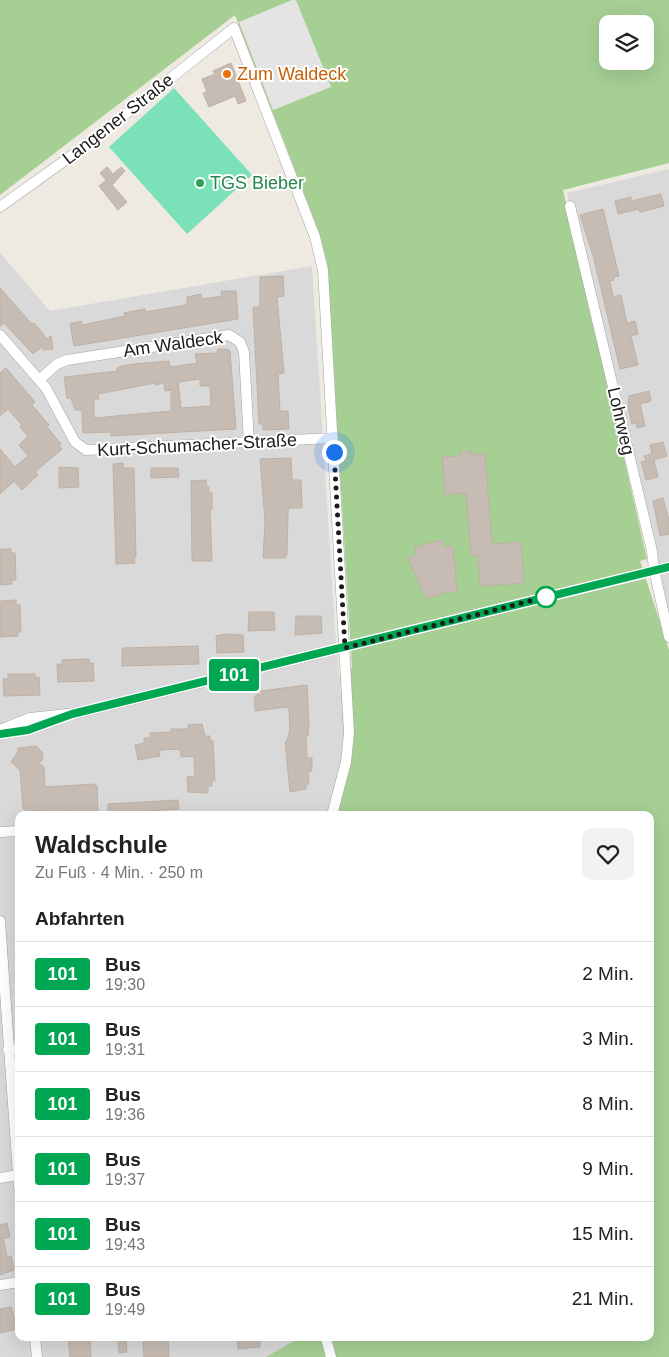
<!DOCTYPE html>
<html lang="de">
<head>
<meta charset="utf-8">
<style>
	:root { --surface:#fff; --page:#f2f2f2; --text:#222; --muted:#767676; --line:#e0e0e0 }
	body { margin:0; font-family:Helvetica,sans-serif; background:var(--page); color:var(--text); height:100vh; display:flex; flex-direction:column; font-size:19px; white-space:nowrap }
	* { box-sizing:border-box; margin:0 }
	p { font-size:16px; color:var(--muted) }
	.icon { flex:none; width:28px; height:28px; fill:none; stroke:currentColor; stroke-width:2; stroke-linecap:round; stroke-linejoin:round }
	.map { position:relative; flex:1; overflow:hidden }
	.side { position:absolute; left:15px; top:811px; width:639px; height:530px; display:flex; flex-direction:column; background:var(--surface); border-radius:10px; box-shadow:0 5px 20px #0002 }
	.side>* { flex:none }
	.badge { padding:0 10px; border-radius:4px; font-size:18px; line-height:32px }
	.tools { position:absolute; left:599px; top:15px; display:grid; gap:10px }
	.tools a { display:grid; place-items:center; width:55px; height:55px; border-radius:10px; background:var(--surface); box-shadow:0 5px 20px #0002; font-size:25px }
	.you { position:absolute; width:25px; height:25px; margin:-12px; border:4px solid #fff; border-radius:50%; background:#1a73e8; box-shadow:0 0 0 8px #1a73e833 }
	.map>.badge { position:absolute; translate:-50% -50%; box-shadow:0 0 0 2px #fff }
	h2 { padding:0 20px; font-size:19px; line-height:45px }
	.round { display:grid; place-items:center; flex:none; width:52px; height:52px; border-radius:10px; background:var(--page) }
	.headline { display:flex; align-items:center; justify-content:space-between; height:85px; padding:0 20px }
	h1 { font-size:24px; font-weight:700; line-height:38px }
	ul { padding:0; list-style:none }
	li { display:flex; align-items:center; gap:15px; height:65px; padding:0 20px; border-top:1px solid var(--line) }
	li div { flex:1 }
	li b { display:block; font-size:19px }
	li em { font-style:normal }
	li .badge { min-width:55px; font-weight:700; text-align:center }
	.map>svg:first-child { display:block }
	.residential { fill:#dad9d9 }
	.forest { fill:#a6cf94; fill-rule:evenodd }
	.pitch { fill:#7be1b9 }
	.parking { fill:#e4e4e4 }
	.building { fill:#c6bcb4; stroke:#c0b0a3; fill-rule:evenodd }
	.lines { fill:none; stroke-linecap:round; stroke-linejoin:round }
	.minor-casing { stroke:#a3a3a3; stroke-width:11 }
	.minor { stroke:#fff; stroke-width:10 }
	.line-casing { stroke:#fff; stroke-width:11 }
	.line { stroke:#00a651; stroke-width:8 }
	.walk { stroke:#1c1c1c; stroke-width:5; stroke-dasharray:0 9 }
	.food-dot { fill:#e8710a; stroke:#fff; stroke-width:2 }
	.leisure-dot { fill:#2e9e5b; stroke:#fff; stroke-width:2 }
	.stop-dot { fill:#fff; stroke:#00a651; stroke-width:2.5 }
	.labels { text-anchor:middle; stroke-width:4; stroke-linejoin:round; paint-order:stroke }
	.food-label { font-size:18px; fill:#c56008; stroke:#fff; text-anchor:start }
	.street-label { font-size:18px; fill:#1c1c1c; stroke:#fff }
	.leisure-label { font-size:18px; fill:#27864d; stroke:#fff; text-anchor:start }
</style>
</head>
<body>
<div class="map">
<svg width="669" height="1357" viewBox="0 0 669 1357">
	<rect width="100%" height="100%" fill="#eeeae1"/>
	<!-- residential -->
	<path class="residential" d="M669,169V613L567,193Z
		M0,253L50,311L312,266L335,629L344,727L341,764L327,815H19V1338H299L266,1357H0Z"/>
	<!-- forest -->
	<path class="forest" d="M0,0H669V163L563,190L647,559L640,561L669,650V1357H266L299,1338H650V815H327L344,749L340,671L352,668L327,262L319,232L235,15L0,195ZM608,24H645V61H608Z"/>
	<!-- pitch -->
	<path class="pitch" d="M174,88L252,175L187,234L109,147Z"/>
	<!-- parking -->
	<path class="parking" d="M292,0H296L331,87L273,110L239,22Z"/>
	<!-- building -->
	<path class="building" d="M231,63L246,101L238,104L235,96L209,107L203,93L207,92L202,79L215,74L213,71Z
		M107,167L113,174L121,167L125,171L112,185L127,202L118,210L99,186L106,180L100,173Z
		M661,194L664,206L640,212L639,209L618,214L615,201L631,197V201Z
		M603,209L619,276L613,277L614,280L610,281L613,297L621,295L627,323L635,321L638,334L631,336L638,365L620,369L594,259L580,215Z
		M283,276L284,296L277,297L284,373L278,374L280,411H288L289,429L263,430V424H259L253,307H260V277Z
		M0,288L32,324L34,323L47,339L51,336L53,349L43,350V346L33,354L4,323L0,326Z
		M221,291H236L238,319L74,346L70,324L81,321L82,325L125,316L124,313L145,309V312L187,305V297L201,294L202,299L222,296Z
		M218,349H227L230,351L236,429L111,436V432L83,433L82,410H75L71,398H67L64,377L118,371L117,368L122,366L134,364L169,361L170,367L197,363L195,354L217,353ZM200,379V386H210L211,406L181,408L178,382ZM155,383V385L164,383L165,391L171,390V411L94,418V399H99L98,394Z
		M6,368L35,402L32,405L49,425L47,427L61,444L59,445L62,449L35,472L38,475L22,490L14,481L0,494V449L15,467L28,456L19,445L28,436L20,427L22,425L8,409L0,416V373Z
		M649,391L651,401L640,404L645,426L637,428L636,423L632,424L628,407L629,396Z
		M663,442L667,456L654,460L658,477L646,480L641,462L646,461L644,456L652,454L650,445Z
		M471,451V455L485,454L492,544L521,542L524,583L480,586L478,555H471L466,493L445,495L442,457L460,456L459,452Z
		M291,458L292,480H301L302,508H289L288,512L287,555L285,558H263L265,521L260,459Z
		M123,463V468H134L136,557H134L135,563L116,564L113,464Z
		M59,467L78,468L79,487L59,488Z
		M151,468H178L179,477L151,478Z
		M206,480L207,487H209V493H212V509L210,510L212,561H192L191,481Z
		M663,498L669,520V534L660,536L653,501Z
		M443,540L444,547L453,546L457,592H446L426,599L408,558L417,554L414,547Z
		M0,549H11V553H15L16,580H12V584L0,585Z
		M16,600V605H20L21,632H17L18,636L0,637V601Z
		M249,612H274L275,630L248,631Z
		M296,616H321L322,633L295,635Z
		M226,634L243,635L244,652L217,653L216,636Z
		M198,646L199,664L122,666V648Z
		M89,659V663H93L94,681L58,682L57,664H62V660Z
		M8,674H35V678L39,677L40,695L4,696L3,679H8Z
		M307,685L309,724L308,736H306L307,758H312V767L311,772H308L309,784H306V789L290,792L285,742L287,741L290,729L289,709L287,707L255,711L254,698L256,695L261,694V691Z
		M202,724L205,736H210V741H213L215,781H212V786H208V793L188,792L187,777L195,776L194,756L181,757L180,749L162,750L159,751L160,756L138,760L135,745L144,743V738H150V733L171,732V729H188V725Z
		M36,746L42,752L43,759L39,763L44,767L45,787L94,784L97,786L98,812L74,814L73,811L51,813L43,810L26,812V809H23L20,770L11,762L18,752V748Z
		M178,800L179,809L108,814V804Z
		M7,1223L10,1237L0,1240V1225Z
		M4,1240L7,1257L11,1256L14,1270L0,1275V1241Z
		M11,1307L18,1329L0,1333V1309Z
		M68,1338H90L91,1357H70Z
		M118,1338H126L127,1352L119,1353Z
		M168,1338L169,1357H144L143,1342H150L149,1339Z
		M237,1338H260V1347L238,1349Z"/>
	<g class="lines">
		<defs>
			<path id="minor" d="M570,206L652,551L654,570L669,637
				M0,207L85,146L234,28L315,237L323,270L349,733L346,762L332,815
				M0,335L46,388L75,442L86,450L333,438
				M39,380L57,364L67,360L229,335L240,342L244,352L249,443
				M0,730L30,718L77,713L669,567
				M0,734L28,730L60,719
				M0,832L19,831
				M0,921L19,1188
				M8,1050L19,1049
				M0,1178L18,1175
				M0,1285L19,1282
				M35,1338L37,1357
				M326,1338L331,1357"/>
		</defs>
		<!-- minor casing -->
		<use href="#minor" class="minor-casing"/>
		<!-- minor -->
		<use href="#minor" class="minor"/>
	</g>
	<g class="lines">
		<defs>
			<path id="line" d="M0,734L28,730L72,714L669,567"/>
		</defs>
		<!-- line casing -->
		<use href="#line" class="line-casing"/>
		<!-- line -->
		<use href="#line" class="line"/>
		<!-- walk -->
		<path class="walk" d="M334,452L345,648L546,597"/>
	</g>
	<!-- markers -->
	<circle class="food-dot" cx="227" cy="74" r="5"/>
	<circle class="leisure-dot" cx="200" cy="183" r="5"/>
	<circle class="stop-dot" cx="546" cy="597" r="10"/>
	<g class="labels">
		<!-- food labels -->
		<g class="food-label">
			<text x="237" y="80">Zum Waldeck</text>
		</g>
		<!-- street labels -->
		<g class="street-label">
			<text transform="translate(118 119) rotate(-38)" y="6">Langener Straße</text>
			<text transform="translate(173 344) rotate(-8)" y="6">Am Waldeck</text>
			<text transform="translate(621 421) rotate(77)" y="6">Lohrweg</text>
			<text transform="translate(197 445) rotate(-3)" y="6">Kurt-Schumacher-Straße</text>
		</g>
		<!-- leisure labels -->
		<g class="leisure-label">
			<text x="210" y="189">TGS Bieber</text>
		</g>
	</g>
</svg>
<div class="tools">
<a><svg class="icon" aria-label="layers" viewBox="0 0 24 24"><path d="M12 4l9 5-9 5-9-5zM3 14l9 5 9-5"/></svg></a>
</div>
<div class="you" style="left:334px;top:452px"></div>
<b class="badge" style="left:234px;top:675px;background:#00a651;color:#fff">101</b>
<section class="side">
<div class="headline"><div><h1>Waldschule</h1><p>Zu Fuß · 4 Min. · 250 m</p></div><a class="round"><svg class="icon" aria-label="heart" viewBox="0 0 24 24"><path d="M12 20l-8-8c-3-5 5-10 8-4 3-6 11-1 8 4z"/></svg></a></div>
<h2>Abfahrten</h2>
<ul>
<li><span class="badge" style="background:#00a651;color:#fff">101</span><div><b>Bus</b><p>19:30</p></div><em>2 Min.</em></li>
<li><span class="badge" style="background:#00a651;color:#fff">101</span><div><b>Bus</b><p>19:31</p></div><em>3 Min.</em></li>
<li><span class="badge" style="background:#00a651;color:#fff">101</span><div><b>Bus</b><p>19:36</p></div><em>8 Min.</em></li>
<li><span class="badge" style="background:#00a651;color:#fff">101</span><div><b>Bus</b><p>19:37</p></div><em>9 Min.</em></li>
<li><span class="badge" style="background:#00a651;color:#fff">101</span><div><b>Bus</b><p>19:43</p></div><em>15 Min.</em></li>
<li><span class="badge" style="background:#00a651;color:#fff">101</span><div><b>Bus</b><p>19:49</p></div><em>21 Min.</em></li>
</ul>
</section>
</div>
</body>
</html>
